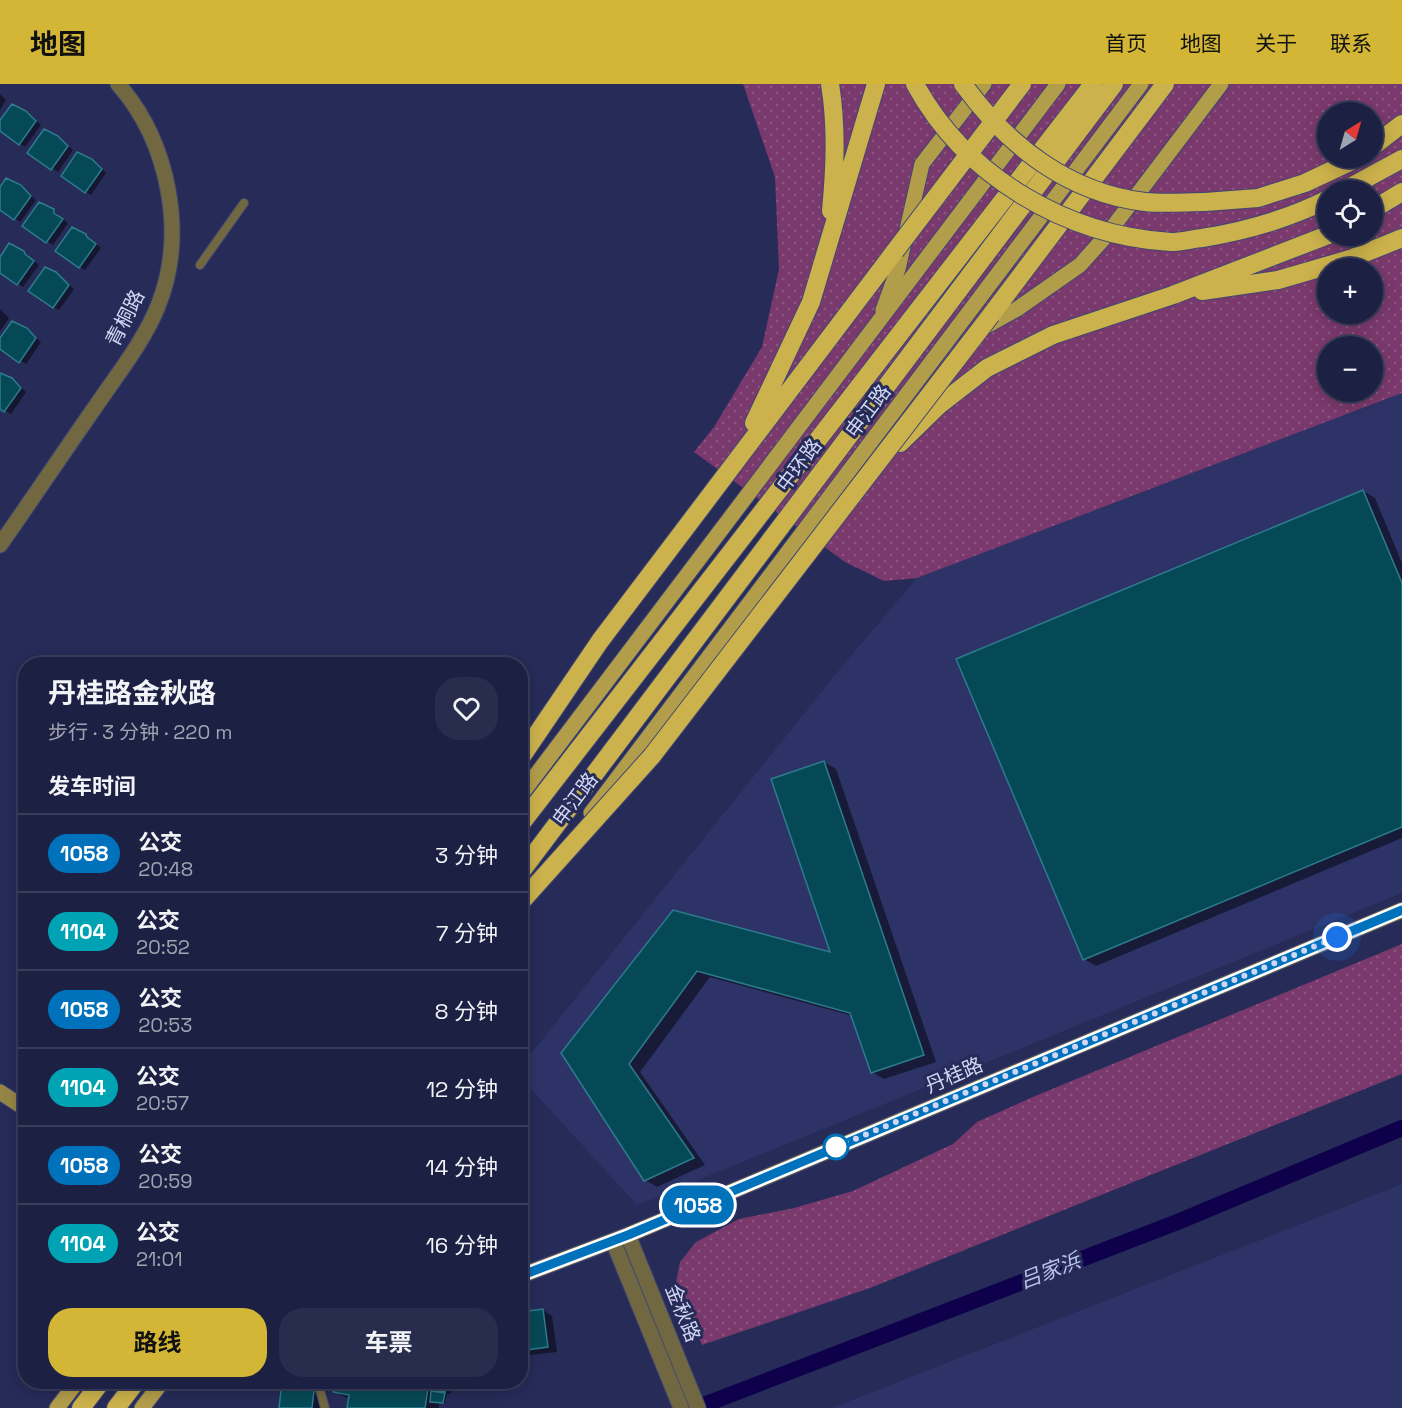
<!DOCTYPE html>
<html lang="zh">
<head>
<meta charset="utf-8">
<style>
	:root { --surface:#1c2042; --page:#292d4d; --text:#f1f3f6; --muted:#a0a3b2; --line:#3a3e5b; --accent:#d3b635 }
	body { margin:0; font-family:"Space Grotesk","Noto Sans SC",sans-serif; background:var(--page); color:var(--text); height:100vh; display:flex; flex-direction:column; font-size:22px; white-space:nowrap }
	* { box-sizing:border-box; margin:0 }
	p { font-size:20px; color:var(--muted) }
	.icon { flex:none; width:33px; height:33px; fill:none; stroke:currentColor; stroke-width:2; stroke-linecap:round; stroke-linejoin:round }
	.map { position:relative; flex:1; overflow:hidden }
	.drawer { position:absolute; left:18px; top:573px; width:510px; height:732px; display:flex; flex-direction:column; background:var(--surface); border-radius:24px; box-shadow:0 3px 15px #0003,0 0 0 2px var(--line) }
	.drawer>* { flex:none }
	.badge { padding:0 12px; border-radius:20px; font-size:21px; line-height:39px }
	.needle { width:39px; rotate:37deg }
	.fabs { position:absolute; left:1317px; top:18px; display:grid; gap:12px }
	.fabs a { display:grid; place-items:center; width:66px; height:66px; border-radius:50%; background:var(--surface); box-shadow:0 3px 15px #0003,0 0 0 2px var(--line); font-size:30px }
	.you { position:absolute; width:30px; height:30px; margin:-15px; border:4px solid #fff; border-radius:50%; background:#1a73e8; box-shadow:0 0 0 9px #1a73e833 }
	.map>.badge { position:absolute; translate:-50% -50%; box-shadow:0 0 0 3px #fff }
	h2 { padding:0 30px; font-size:22px; line-height:54px }
	.round { display:grid; place-items:center; flex:none; width:63px; height:63px; border-radius:24px; background:var(--page) }
	.headline { display:flex; align-items:center; justify-content:space-between; height:102px; padding:0 30px }
	h1 { font-size:28px; font-weight:700; line-height:45px }
	.cta { display:flex; gap:12px; margin-top:auto; padding:12px 30px }
	.cta a { flex:1; height:69px; border-radius:24px; background:var(--accent); color:#111; font-size:24px; font-weight:700; line-height:69px; text-align:center }
	.cta a+a { background:var(--page); color:var(--text) }
	ul { padding:0; list-style:none }
	li { display:flex; align-items:center; gap:18px; height:78px; padding:0 30px; border-top:2px solid var(--line) }
	li div { flex:1 }
	li b { display:block; font-size:22px }
	li em { font-style:normal }
	li .badge { min-width:66px; font-weight:700; text-align:center }
	header { display:flex; align-items:center; gap:36px; box-sizing:border-box; height:84px; padding:0 30px; background:var(--accent); color:#111 }
	header strong { font-size:28px }
	nav { display:flex; gap:33px; margin-inline-start:auto; font-size:21px }
	.map>svg:first-child { display:block }
	.built { fill:#2d3367 }
	.grass { fill:url(#grass-dots); fill-rule:evenodd }
	.shadow { fill:#0007 }
	.lines { fill:none; stroke-linecap:round; stroke-linejoin:round }
	.canal { stroke:#0e004b; stroke-width:16 }
	.building { fill:#064956; stroke:#2d7c8e; stroke-width:1.5 }
	.lane-casing { stroke:#414771; stroke-width:10 }
	.street-casing { stroke:#414771; stroke-width:17 }
	.secondary-casing { stroke:#414771; stroke-width:17 }
	.primary-casing { stroke:#414771; stroke-width:17 }
	.highway-casing { stroke:#414771; stroke-width:20 }
	.lane { stroke:#716842; stroke-width:8 }
	.street { stroke:#716842; stroke-width:15 }
	.secondary { stroke:#958647; stroke-width:15 }
	.primary { stroke:#b29d4a; stroke-width:15 }
	.highway { stroke:#cbb24c; stroke-width:18 }
	.highway-bridge-casing { stroke:#414771; stroke-width:20; stroke-linecap:butt }
	.highway-bridge { stroke:#cbb24c; stroke-width:18 }
	.line-casing { stroke:#fff; stroke-width:14 }
	.line { stroke:#0072bc; stroke-width:9 }
	.walk { stroke:#d1d7f3; stroke-width:6; stroke-dasharray:0 10.8 }
	.stop-dot { fill:#fff; stroke:#0072bc; stroke-width:3 }
	.labels { text-anchor:middle; stroke-width:6; stroke-linejoin:round; paint-order:stroke }
	.street-label { font-size:20px; fill:#d1d7f3; stroke:#262b58 }
	.water-label { font-size:21px; font-style:italic; fill:#b8c1ec; stroke:#262b58 }
</style>
</head>
<body>
<header>
<strong>地图</strong>
<nav><a>首页</a><a>地图</a><a>关于</a><a>联系</a></nav>
</header>
<div class="map">
<svg width="1402" height="1324" viewBox="0 0 1402 1324">
	<defs>
		<pattern id="grass-dots" width="8" height="8" patternUnits="userSpaceOnUse" patternTransform="scale(1.5)"><rect width="8" height="8" fill="#7a396c"/><path d="M2 2h.1M6 6h.1" fill="none" stroke="#8c5581" stroke-width="1.8" stroke-linecap="round"/></pattern>
	</defs>
	<rect width="100%" height="100%" fill="#262b58"/>
	<!-- built -->
	<path class="built" d="M1402,309V809L637,1121L521,994V982L844,580L917,494Z
		M1402,1100V1324H832L1390,1105Z"/>
	<!-- grass -->
	<path class="grass" d="M743,0H1402V309L917,494L884,497L845,478L694,368L714,343L762,263L779,185L775,93ZM1328,28H1372V74H1328ZM1328,106H1372V152H1328ZM1328,184H1372V230H1328ZM1328,262H1372V308H1328Z
		M1402,860V990L870,1204L702,1261L676,1198L680,1178L696,1158L739,1135L794,1124L853,1107L953,1060L977,1038L1033,1013Z"/>
	<!-- shadow -->
	<path class="shadow" d="M0,10L6,16L0,26Z
		M26,28L41,41L25,63L0,46V39Z
		M58,53L73,66L58,88L29,68Z
		M78,70L98,80L106,89L91,111L63,92Z
		M20,103L36,116L20,138L0,124V106Z
		M53,126L68,139L53,161L24,142Z
		M86,151L101,164L85,186L80,183Z
		M24,168L39,181L23,203L0,187V176Z
		M59,192L74,205L59,226L53,223Z
		M0,225L9,234L0,247Z
		M26,246L41,258L26,280L0,263V257Z
		M0,290L17,299L26,308L11,330L0,323Z
		M1363,407L1375,414L1402,479V754L1096,882L1084,875Z
		M824,678L836,685L936,978L884,995L872,988L853,932L710,893L640,988L705,1081L657,1103L645,1096L563,969L673,828L832,870Z
		M543,1226L552,1232L557,1268L520,1272V1229Z
		M292,1298H328L325,1324H280Z
		M336,1298H452L451,1310H447L445,1319H439V1324H348L350,1315L334,1308Z"/>
	<g class="lines">
		<!-- canal -->
		<path class="canal" d="M696,1324L1180,1137L1402,1044"/>
	</g>
	<!-- building -->
	<path class="building" d="M12,20L26,27L36,37L19,61L0,47V36Z
		M44,45L58,52L68,62L51,86L27,69Z
		M77,68L92,75L102,85L85,109L61,92Z
		M6,94L21,101L31,112L14,136L0,126V103Z
		M39,118L54,125V129L63,135L46,159L22,142Z
		M72,143L86,150L87,153L96,160L79,184L55,167Z
		M9,159L24,167L25,170L34,177L17,201L0,189V173Z
		M45,183L56,188L69,201L53,224L28,207Z
		M12,237L27,244L36,254L19,279L0,265V254Z
		M0,289L12,294L21,304L4,328L0,325Z
		M1363,406L1402,499V743L1083,876L956,575Z
		M824,677L924,971L871,989L850,929L697,887L629,980L694,1074L644,1097L561,969L673,826L830,868L771,695Z
		M543,1225L548,1263L520,1267V1228Z
		M282,1298H315L312,1324H279Z
		M334,1298H429L425,1324H347L349,1311L333,1308Z
		M432,1298H447L445,1308L431,1306Z
		M431,1307L445,1309L443,1319L430,1318Z"/>
	<g class="lines">
		<defs>
			<path id="lane" d="M200,181L244,119
				M321,1298L320,1306L325,1324"/>
			<path id="street" d="M0,461C33,414 65,366 98,319C119,288 144,257 158,222C187,150 169,58 118,0
				M628,1151L698,1324
				M613,1157L681,1324"/>
			<path id="secondary" d="M0,1008L26,1025
				M520,1192L628,1151L1402,826"/>
			<path id="primary" d="M883,226L898,185L922,80L984,0
				M983,244L1017,225L1080,181L1106,152L1221,0
				M520,712L1058,0
				M591,729L1141,0
				M57,1324L77,1298
				M142,1324L162,1298"/>
			<path id="highway" d="M830,0C837,43 835,84 831,127
				M1372,63L1402,40
				M1345,106L1402,75
				M1205,118L1258,114L1305,99L1358,74
				M1372,126L1402,108
				M1202,207L1278,196L1350,175L1402,154
				M991,231L1165,0
				M754,339L811,218L876,0
				M900,359L938,322L987,284L1053,251L1173,211L1328,151
				M520,675L600,557L895,167
				M520,741L1093,0
				M520,789L1114,0
				M81,1324L101,1298
				M116,1324L136,1298"/>
		</defs>
		<!-- lane casing -->
		<use href="#lane" class="lane-casing"/>
		<!-- street casing -->
		<use href="#street" class="street-casing"/>
		<!-- secondary casing -->
		<use href="#secondary" class="secondary-casing"/>
		<!-- primary casing -->
		<use href="#primary" class="primary-casing"/>
		<!-- highway casing -->
		<use href="#highway" class="highway-casing"/>
		<!-- lane -->
		<use href="#lane" class="lane"/>
		<!-- street -->
		<use href="#street" class="street"/>
		<!-- secondary -->
		<use href="#secondary" class="secondary"/>
		<!-- primary -->
		<use href="#primary" class="primary"/>
		<!-- highway -->
		<use href="#highway" class="highway"/>
		<defs>
			<path id="highway-bridge" d="M915,0C965,92 1066,152 1171,158C1181,158 1192,155 1202,154C1246,147 1288,135 1328,115
				M963,0C1007,61 1068,109 1145,118C1165,120 1186,118 1205,118
				M895,167L1022,0
				M520,819L652,672L991,231"/>
		</defs>
		<!-- highway-bridge casing -->
		<use href="#highway-bridge" class="highway-bridge-casing"/>
		<!-- highway-bridge -->
		<use href="#highway-bridge" class="highway-bridge"/>
	</g>
	<g class="lines">
		<defs>
			<path id="line" d="M520,1192L628,1151L1402,826"/>
		</defs>
		<!-- line casing -->
		<use href="#line" class="line-casing"/>
		<!-- line -->
		<use href="#line" class="line"/>
		<!-- walk -->
		<path class="walk" d="M836,1063L1337,853"/>
	</g>
	<!-- markers -->
	<circle class="stop-dot" cx="836" cy="1063" r="12"/>
	<g class="labels">
		<!-- street labels -->
		<g class="street-label">
			<text transform="translate(125 234) rotate(-63)" y="7">青桐路</text>
			<text transform="translate(868 327) rotate(-53)" y="7">申江路</text>
			<text transform="translate(799 381) rotate(-53)" y="7">中环路</text>
			<text transform="translate(575 715) rotate(-53)" y="7">申江路</text>
			<text transform="translate(954 991) rotate(-23)" y="7">丹桂路</text>
			<text transform="translate(683 1229) rotate(68)" y="7">金秋路</text>
		</g>
		<!-- water labels -->
		<g class="water-label">
			<text transform="translate(1050 1187) rotate(-21)" y="7">吕家浜</text>
		</g>
	</g>
</svg>
<div class="fabs">
<a><svg class="needle" viewBox="-14 -14 28 28"><path d="M0-13l5 13h-10z" fill="#e53935"/><path d="M0 13l5-13h-10z" fill="#a0a3b2"/></svg></a>
<a><svg class="icon" aria-label="locate" viewBox="0 0 24 24"><circle cx="12" cy="12" r="6"/><path d="M12 2v4M12 18v4M2 12h4M18 12h4"/></svg></a>
<a>+</a>
<a>−</a>
</div>
<div class="you" style="left:1337px;top:853px"></div>
<b class="badge" style="left:698px;top:1121px;background:#0072bc;color:#fff">1058</b>
<section class="drawer">
<div class="headline"><div><h1>丹桂路金秋路</h1><p>步行 · 3 分钟 · 220 m</p></div><a class="round"><svg class="icon" aria-label="heart" viewBox="0 0 24 24"><path d="M12 20l-8-8c-3-5 5-10 8-4 3-6 11-1 8 4z"/></svg></a></div>
<h2>发车时间</h2>
<ul>
<li><span class="badge" style="background:#0072bc;color:#fff">1058</span><div><b>公交</b><p>20:48</p></div><em>3 分钟</em></li>
<li><span class="badge" style="background:#00a3b4;color:#fff">1104</span><div><b>公交</b><p>20:52</p></div><em>7 分钟</em></li>
<li><span class="badge" style="background:#0072bc;color:#fff">1058</span><div><b>公交</b><p>20:53</p></div><em>8 分钟</em></li>
<li><span class="badge" style="background:#00a3b4;color:#fff">1104</span><div><b>公交</b><p>20:57</p></div><em>12 分钟</em></li>
<li><span class="badge" style="background:#0072bc;color:#fff">1058</span><div><b>公交</b><p>20:59</p></div><em>14 分钟</em></li>
<li><span class="badge" style="background:#00a3b4;color:#fff">1104</span><div><b>公交</b><p>21:01</p></div><em>16 分钟</em></li>
</ul>
<div class="cta"><a>路线</a><a>车票</a></div>
</section>
</div>
</body>
</html>
